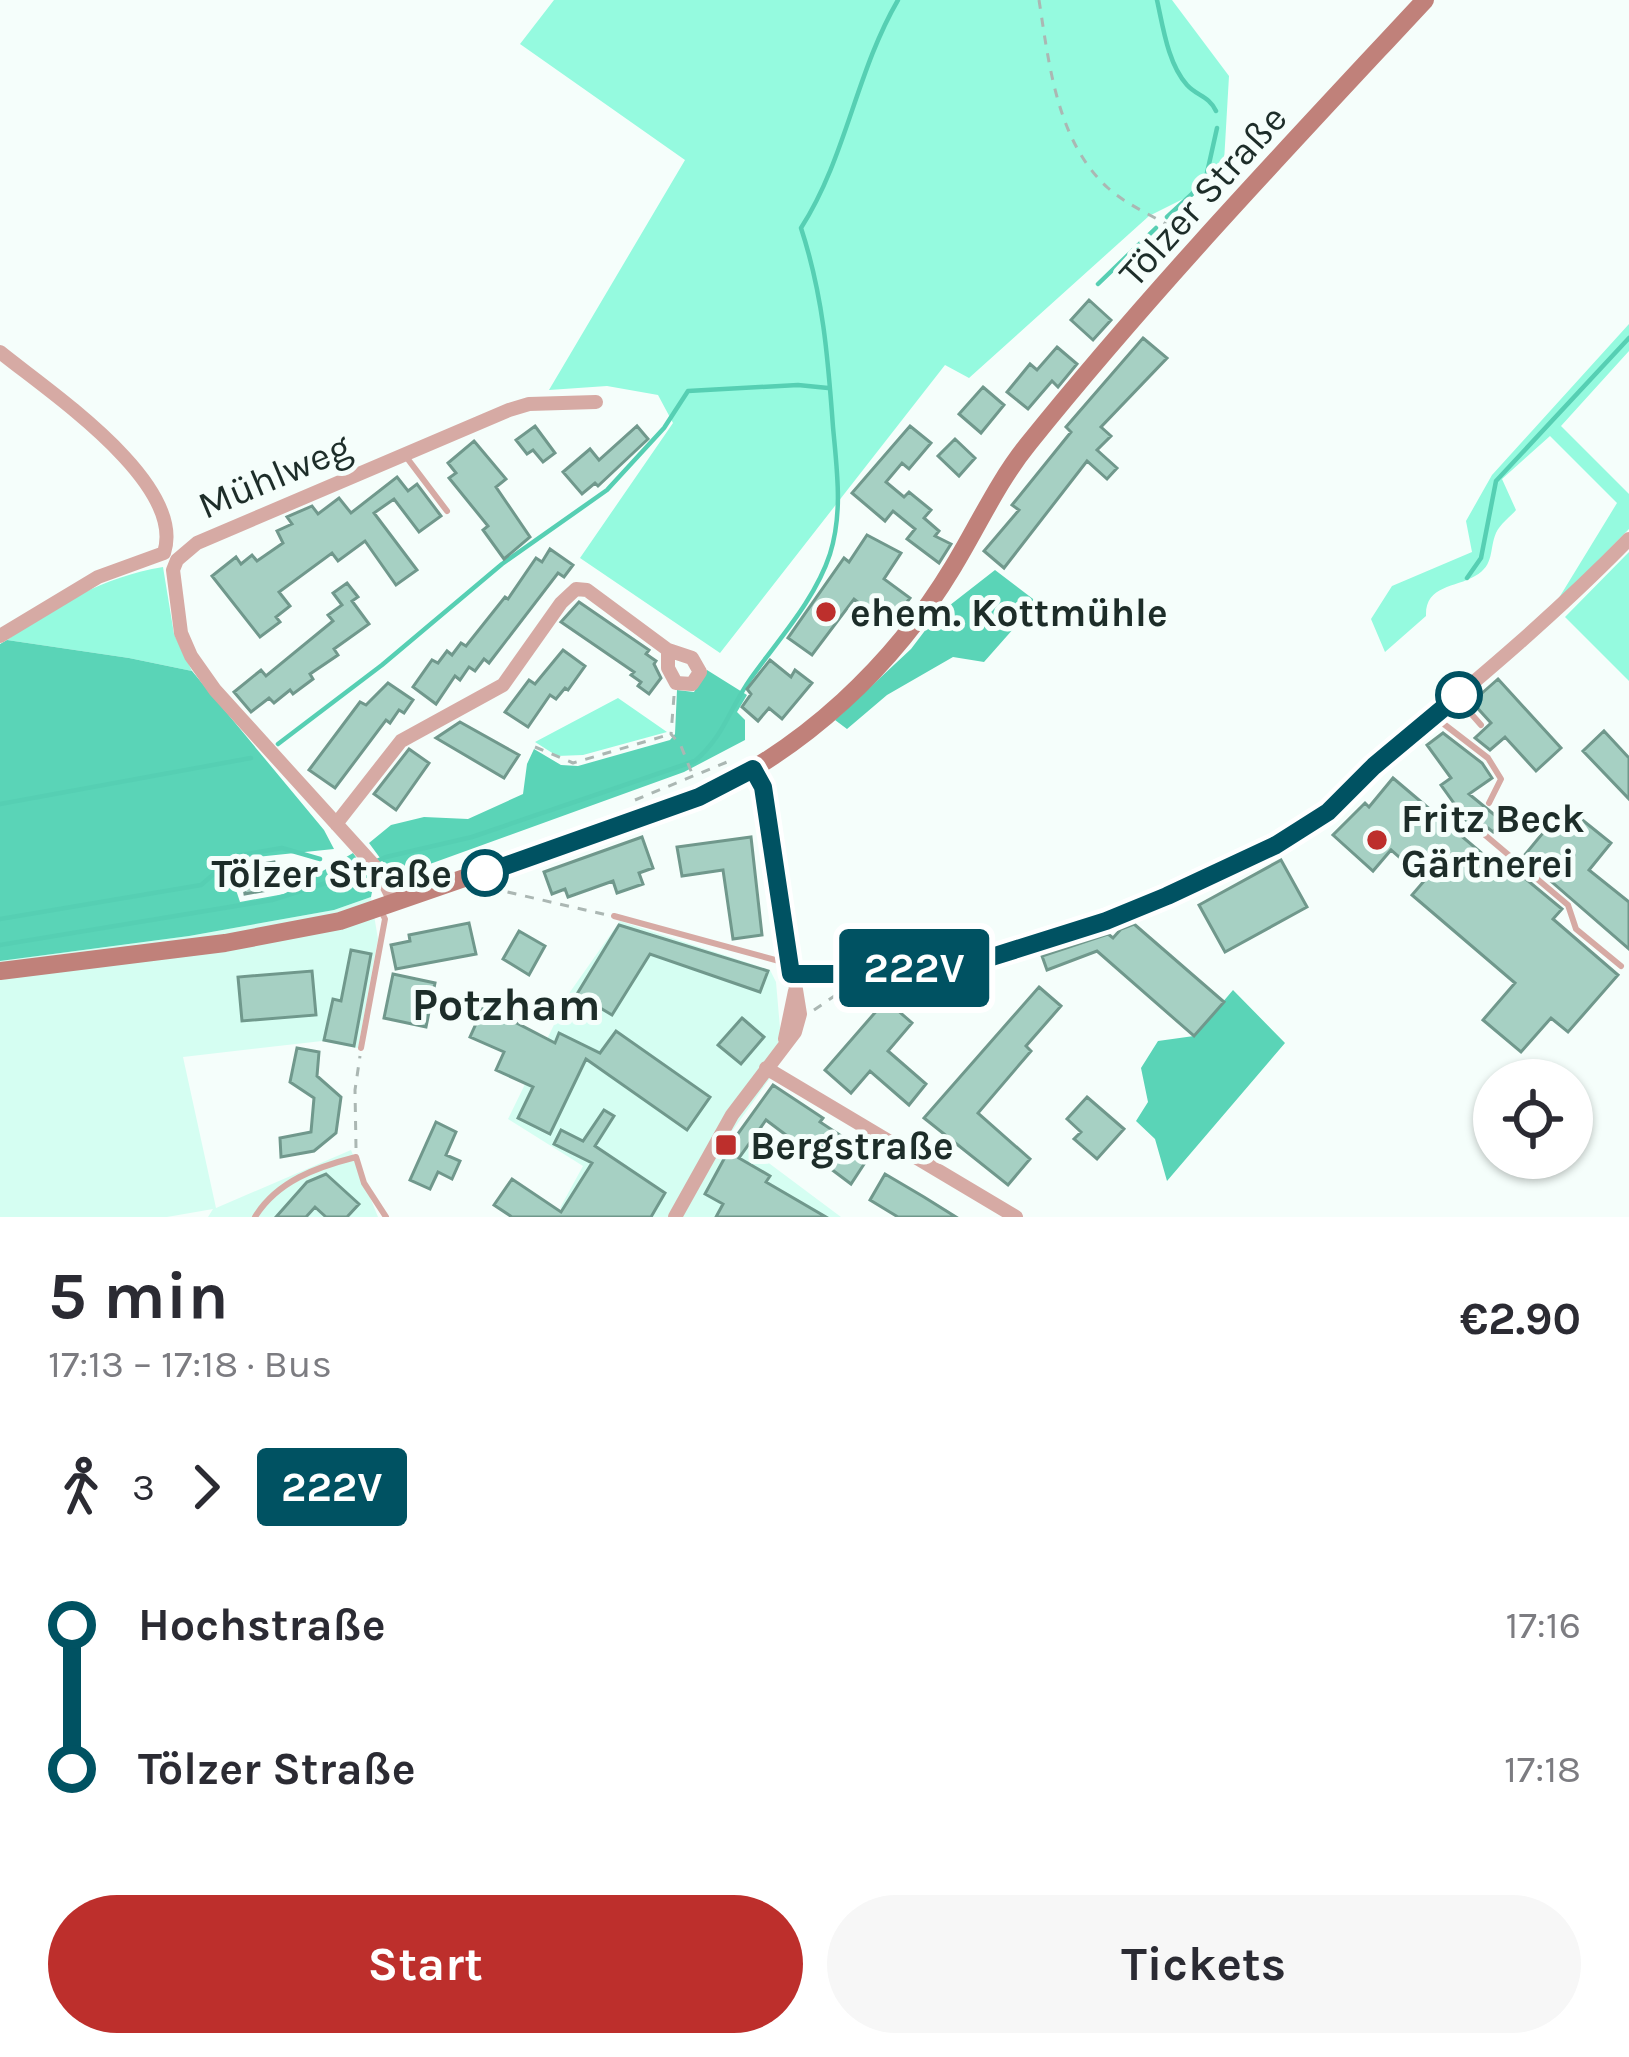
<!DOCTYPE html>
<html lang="en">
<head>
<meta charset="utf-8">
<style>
	:root { --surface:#fff; --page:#f7f7f7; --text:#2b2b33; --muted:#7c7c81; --accent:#bd2f2c }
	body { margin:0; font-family:Karla,sans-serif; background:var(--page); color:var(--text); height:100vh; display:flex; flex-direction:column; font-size:45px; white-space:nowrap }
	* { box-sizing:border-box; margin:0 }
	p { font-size:39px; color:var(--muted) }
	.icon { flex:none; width:66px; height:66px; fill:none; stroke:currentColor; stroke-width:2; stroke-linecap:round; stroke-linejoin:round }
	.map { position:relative; height:1217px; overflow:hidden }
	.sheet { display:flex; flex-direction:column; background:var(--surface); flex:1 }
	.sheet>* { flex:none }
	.badge { padding:0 24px; border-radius:9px; font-size:42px; line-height:78px }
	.tools { position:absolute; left:1473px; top:1059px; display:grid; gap:24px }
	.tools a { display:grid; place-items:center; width:120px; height:120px; border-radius:50%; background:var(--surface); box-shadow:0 3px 9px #0004; font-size:60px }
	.map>.badge { position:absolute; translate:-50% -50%; box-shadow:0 0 0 6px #fff }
	.legs { display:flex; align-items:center; gap:18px; height:132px; padding:0 48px; font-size:39px }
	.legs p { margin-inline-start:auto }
	.head { display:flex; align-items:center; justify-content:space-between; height:204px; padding:0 48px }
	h1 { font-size:66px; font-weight:700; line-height:90px }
	.action { display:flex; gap:24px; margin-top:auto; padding:24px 48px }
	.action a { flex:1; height:138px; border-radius:72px; background:var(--accent); color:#fff; font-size:48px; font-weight:700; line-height:138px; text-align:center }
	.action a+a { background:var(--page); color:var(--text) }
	ul { padding:0 48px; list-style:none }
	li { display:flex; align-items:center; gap:42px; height:144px; font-size:45px }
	li i { display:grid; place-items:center; width:18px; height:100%; margin:0 15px; background:currentColor }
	li i::after { content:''; width:30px; height:30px; margin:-15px; border:9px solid; border-radius:50%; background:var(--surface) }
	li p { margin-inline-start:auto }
	li:first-child i { background:linear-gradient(#0000 50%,currentColor 0) }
	li:last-child i { background:linear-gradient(currentColor 50%,#0000 0) }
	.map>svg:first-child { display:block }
	.built { fill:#d5fef2 }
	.green { fill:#95fadf }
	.forest { fill:#5ad4b7 }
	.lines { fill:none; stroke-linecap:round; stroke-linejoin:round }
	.stream { stroke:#56cfb3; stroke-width:4.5 }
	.building { fill:#a6d0c3; stroke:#70988c; stroke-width:3 }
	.path { stroke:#abb7b3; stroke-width:3; stroke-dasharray:9 9; stroke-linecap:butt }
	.service { stroke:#d6aaa4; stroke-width:6 }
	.minor { stroke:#d6aaa4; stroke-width:14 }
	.secondary { stroke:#c0817a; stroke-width:18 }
	.line-1-casing { stroke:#fff; stroke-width:27 }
	.line-1 { stroke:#005262; stroke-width:18 }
	.poi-dot { fill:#bd2f2c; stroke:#f5fefb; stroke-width:4.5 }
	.stop-1-dot { fill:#fff; stroke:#005262; stroke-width:6 }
	.labels { text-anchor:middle; stroke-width:10; stroke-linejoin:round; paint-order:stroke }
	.street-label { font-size:39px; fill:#1d2d29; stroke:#f5fefb }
	.poi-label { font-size:39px; font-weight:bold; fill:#1d2d29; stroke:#f5fefb; text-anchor:start }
	.stop-label { font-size:39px; font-weight:bold; fill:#1d2d29; stroke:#f5fefb; text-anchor:end }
	.quarter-label { font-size:45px; font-weight:bold; fill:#1d2d29; stroke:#f5fefb }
</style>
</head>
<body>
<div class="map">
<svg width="1629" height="1217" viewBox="0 0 1629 1217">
	<rect width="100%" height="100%" fill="#f5fefb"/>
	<!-- built -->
	<path class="built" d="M371,897L378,939L358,1048L322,1041L183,1057L216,1208L351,1150L378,1217H208L213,1209L167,1217H0V961L189,936L334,910Z
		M620,921L770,970L776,982L780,1028L776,1070L730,1134L841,1217H574L560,1208L583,1166L508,1119L570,992Z"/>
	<!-- green -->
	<path class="green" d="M554,0H1172L1229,76L1223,179L1149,216L969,378L945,365L720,653L580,558L673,423L658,395L607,386L549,390L685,160L520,44Z
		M1629,324V351L1561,426L1629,494V529L1554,606L1617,503L1550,436L1502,479L1516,510C1511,516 1499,525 1496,533C1489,549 1495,565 1475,576C1455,588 1425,585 1426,616L1385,652L1371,619L1392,586L1472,552L1466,521L1492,475Z
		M1629,552V681L1565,617Z
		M163,567L174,634L192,671L129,658L7,640C56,605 103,577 163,567Z
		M618,698L667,732L583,755L557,756L535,742Z"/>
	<!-- forest -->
	<path class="forest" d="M995,570L1037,602L984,662L953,657L887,695L847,729L835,720L911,649L936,616Z
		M7,640L129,658L192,671L324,830L334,849L226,860L240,902L284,894L353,853L374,882L371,897L334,910L189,936L0,961V644Z
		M707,670L747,695L737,712L745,720V740L684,772L394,877L369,843L391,825L424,817L468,819L523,794L527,764L534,749L561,765L578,766L670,740L675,734L677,690L694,692Z
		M1233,990L1285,1043L1167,1181L1155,1139L1136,1121L1148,1102L1141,1068L1158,1041L1194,1036Z"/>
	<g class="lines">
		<!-- stream -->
		<path class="stream" d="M1157,0C1163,27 1168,64 1187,85C1197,96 1209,96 1216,111
			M1167,217L1205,182L1217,128
			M1098,284L1156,228
			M1467,578L1481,558L1496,481L1629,338
			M278,744L382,665L502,564L607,490L664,428L688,391L798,385L828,388
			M0,804L251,758
			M0,919L201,885L235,856L282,848L320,859
			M0,945L272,900L323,884L386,857L472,837L695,761C725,735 729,709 751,678C778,640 815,600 830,554C843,512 837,471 833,427C828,358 823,295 801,228C846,158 856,72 898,0"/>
	</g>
	<!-- building -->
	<path class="building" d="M1089,300L1111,320L1093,340L1071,320Z
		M1143,338L1167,358L1101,427L1111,436L1097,450L1117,468L1107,479L1087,461L1004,568L984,551L1019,510L1012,505L1071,432L1066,427Z
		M1057,347L1077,364L1058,387L1052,381L1028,409L1007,392L1030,364L1037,370Z
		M983,387L1004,405L981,433L959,414Z
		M535,426L555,453L543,462L533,450L527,454L516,440Z
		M637,426L648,439L598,486L595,483L582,494L563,472L590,449L599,460Z
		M910,426L931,443L909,469L902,463L886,482L904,497L909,492L931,510L924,518L939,531L935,536L951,544L939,563L907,539L915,529L893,511L885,521L852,493Z
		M955,439L975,458L959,476L938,456Z
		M474,441L506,479L496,487L530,537L504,559L483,530L488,526L449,478L456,473L448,463Z
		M397,477L408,491L417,484L441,516L419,532L394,499L374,513L417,570L396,585L365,541L338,561L332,553L279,592L290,606L276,617L280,622L260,637L212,576L236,557L241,564L252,555L257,561L283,543L277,531L292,524L287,517L312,506L318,514L339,498L351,513Z
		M867,535L901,553L884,579L910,598L889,626L854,599L812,655L788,638L844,558L849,562Z
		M550,549L573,565L564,577L558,573L489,663L484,659L475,671L469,667L460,680L455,676L436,704L413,687L432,660L438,663L447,651L452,655L461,643L466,646L505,597L508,599L536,558L542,562Z
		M347,583L358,597L352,601L369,624L334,649L338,655L310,674L313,679L293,694L290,690L274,703L269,698L251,712L234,692L261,670L266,676L333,621L328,615L342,605L333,593Z
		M579,602L649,650L646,654L656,661L654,664L661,678L649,694L638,686L641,682L631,675L634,672L561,622Z
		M563,650L585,666L568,690L565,688L556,699L550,695L528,727L505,712L529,680L535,684Z
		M770,660L791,677L795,670L812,683L782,719L769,708L758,721L742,707L751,694L747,689Z
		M1498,679L1561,748L1536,771L1505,737L1490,750L1475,738L1491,723L1472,702Z
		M388,683L413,700L404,713L399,710L390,723L386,720L335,788L309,770L360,702L366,705Z
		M460,722L519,755L504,778L436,738Z
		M1604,731L1629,758V799L1583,751Z
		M1443,733L1482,763L1492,778L1469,794L1502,821L1493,832L1474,817L1466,820L1441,785L1451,778L1427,745Z
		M409,749L429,763L396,810L374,794Z
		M1393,778L1492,862L1498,856L1562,909L1553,919L1618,975L1568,1032L1551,1018L1521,1052L1483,1020L1515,983L1412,895L1425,880L1391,850L1373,871L1333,835L1365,803L1369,807Z
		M1565,806L1611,843L1589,870L1629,902V949L1523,857Z
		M642,837L653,868L639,873L643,884L617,893L613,881L568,897L565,889L552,894L544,872Z
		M751,837L762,935L733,939L723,870L682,876L677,847Z
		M1281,860L1307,907L1225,952L1199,905Z
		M274,862L279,888L245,894L241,868Z
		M469,923L476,954L396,969L391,945L410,941L409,935Z
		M1134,924L1224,1002L1194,1036L1097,951L1047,970L1042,956L1108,934L1113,938L1121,929Z
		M619,925L768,971L760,992L650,954L612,1015L577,994Z
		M519,931L545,946L529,975L503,959Z
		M351,950L371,954L354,1046L324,1040L333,999L341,1001Z
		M312,971L316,1015L242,1021L238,977Z
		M393,974L435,983L426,1027L384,1018Z
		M1039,987L1061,1006L1026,1046L1031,1051L978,1113L1030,1159L1008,1185L924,1118Z
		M886,1000L912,1023L888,1051L926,1084L909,1105L870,1071L851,1093L825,1070Z
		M484,1006L555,1043L559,1033L600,1053L616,1031L710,1097L687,1130L586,1059L550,1134L518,1118L533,1087L496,1070L504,1052L470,1037Z
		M742,1018L764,1037L741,1064L718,1045Z
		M297,1048L319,1052L317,1076L341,1097L336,1133L314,1151L281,1157L280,1138L311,1132L314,1098L290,1082Z
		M773,1085L823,1118L820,1122L870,1155L851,1184L766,1120L739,1158L770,1176L766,1182L826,1217H716L723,1204L705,1194L737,1135Z
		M1087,1097L1124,1129L1097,1159L1074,1139L1081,1132L1067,1119Z
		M604,1110L614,1116L595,1146L665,1193L651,1217H512L494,1205L512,1179L561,1212L592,1163L554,1144L561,1130L583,1141Z
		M436,1122L456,1132L446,1155L460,1161L452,1179L438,1172L430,1189L410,1180Z
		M326,1174L359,1204L347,1217H326L315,1207L306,1217H276L307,1182Z
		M885,1174L924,1197L956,1217H898L870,1200Z"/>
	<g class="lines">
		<!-- path -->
		<path class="path" d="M1039,0C1049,64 1057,142 1108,188C1130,208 1162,219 1187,237
			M674,696L671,734L681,746L693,776
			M535,747L573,763L671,734
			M635,800L732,760
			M490,888L607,915
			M814,1010L846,988
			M356,1148L355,1090L360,1056"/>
		<!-- service -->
		<path class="service" d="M407,458L447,511
			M1459,700L1481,725
			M1436,718L1488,758L1501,779L1489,803
			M1472,824L1568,905L1576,929L1621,966
			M614,916L790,964
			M361,1048L385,919L381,911
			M255,1217C277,1181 317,1167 356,1157L364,1183L386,1217"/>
		<!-- minor -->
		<path class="minor" d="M0,352C48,391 187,483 164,553L98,577L0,636
			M336,824L401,741L503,685L561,603L576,589L587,590L668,650L692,658L700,672L692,684L676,683L668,668V650
			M395,903L379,871L215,690L191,656L181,633L173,570L177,560L197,543L509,410L529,404L596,402
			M791,974C853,976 921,974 982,960C1083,938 1241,875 1324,814C1351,794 1373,767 1398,746C1478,679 1556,614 1629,539
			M785,1039L795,991
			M766,1068L1016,1217
			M675,1217L732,1115L795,1032L800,1014L763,786L753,769"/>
		<!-- secondary -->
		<path class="secondary" d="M0,971L225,943L340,921L699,797C804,750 894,665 953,567C978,526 998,481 1029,443C1153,289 1290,145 1425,0"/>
	</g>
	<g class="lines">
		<defs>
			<path id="line-1" d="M485,873L699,797L753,769L763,787L791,974H855L979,961L1106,921L1167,896L1276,845L1328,812L1374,766L1459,695"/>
		</defs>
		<!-- line-1 casing -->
		<use href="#line-1" class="line-1-casing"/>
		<!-- line-1 -->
		<use href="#line-1" class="line-1"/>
	</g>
	<!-- markers -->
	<g class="poi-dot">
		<circle cx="826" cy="612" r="12"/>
		<circle cx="1377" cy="840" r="12"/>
		<rect x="714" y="1133" width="24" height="24" rx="6"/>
	</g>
	<g class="stop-1-dot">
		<circle cx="1459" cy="695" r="21"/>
		<circle cx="485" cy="873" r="21"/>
	</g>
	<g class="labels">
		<!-- street labels -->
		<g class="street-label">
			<text transform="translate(1202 195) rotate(-48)" y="14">Tölzer Straße</text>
			<text transform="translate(274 475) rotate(-23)" y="14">Mühlweg</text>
		</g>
		<!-- poi labels -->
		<g class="poi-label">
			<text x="850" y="626">ehem. Kottmühle</text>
			<text x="1401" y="832">Fritz Beck<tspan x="1401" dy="45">Gärtnerei</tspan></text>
			<text x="750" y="1159">Bergstraße</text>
		</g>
		<!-- stop labels -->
		<g class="stop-label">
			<text x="452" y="887">Tölzer Straße</text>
		</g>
		<!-- quarter labels -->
		<g class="quarter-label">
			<text x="506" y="1020">Potzham</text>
		</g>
	</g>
</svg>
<div class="tools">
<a><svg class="icon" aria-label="locate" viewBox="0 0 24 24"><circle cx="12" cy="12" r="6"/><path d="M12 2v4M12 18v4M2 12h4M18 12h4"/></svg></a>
</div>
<b class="badge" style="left:914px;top:968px;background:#005262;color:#fff">222V</b>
</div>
<section class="sheet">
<div class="head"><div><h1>5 min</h1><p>17:13 – 17:18 · Bus</p></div><b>€2.90</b></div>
<div class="legs"><svg class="icon" aria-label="walk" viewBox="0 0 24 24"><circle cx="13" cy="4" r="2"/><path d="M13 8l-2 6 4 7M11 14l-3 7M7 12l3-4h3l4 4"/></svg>3<svg class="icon" aria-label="forward" viewBox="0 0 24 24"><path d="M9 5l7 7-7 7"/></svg><b class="badge" style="background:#005262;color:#fff">222V</b></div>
<ul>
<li><i style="color:#005262"></i><b>Hochstraße</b><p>17:16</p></li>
<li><i style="color:#005262"></i><b>Tölzer Straße</b><p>17:18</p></li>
</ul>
<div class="action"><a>Start</a><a>Tickets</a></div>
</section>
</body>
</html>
